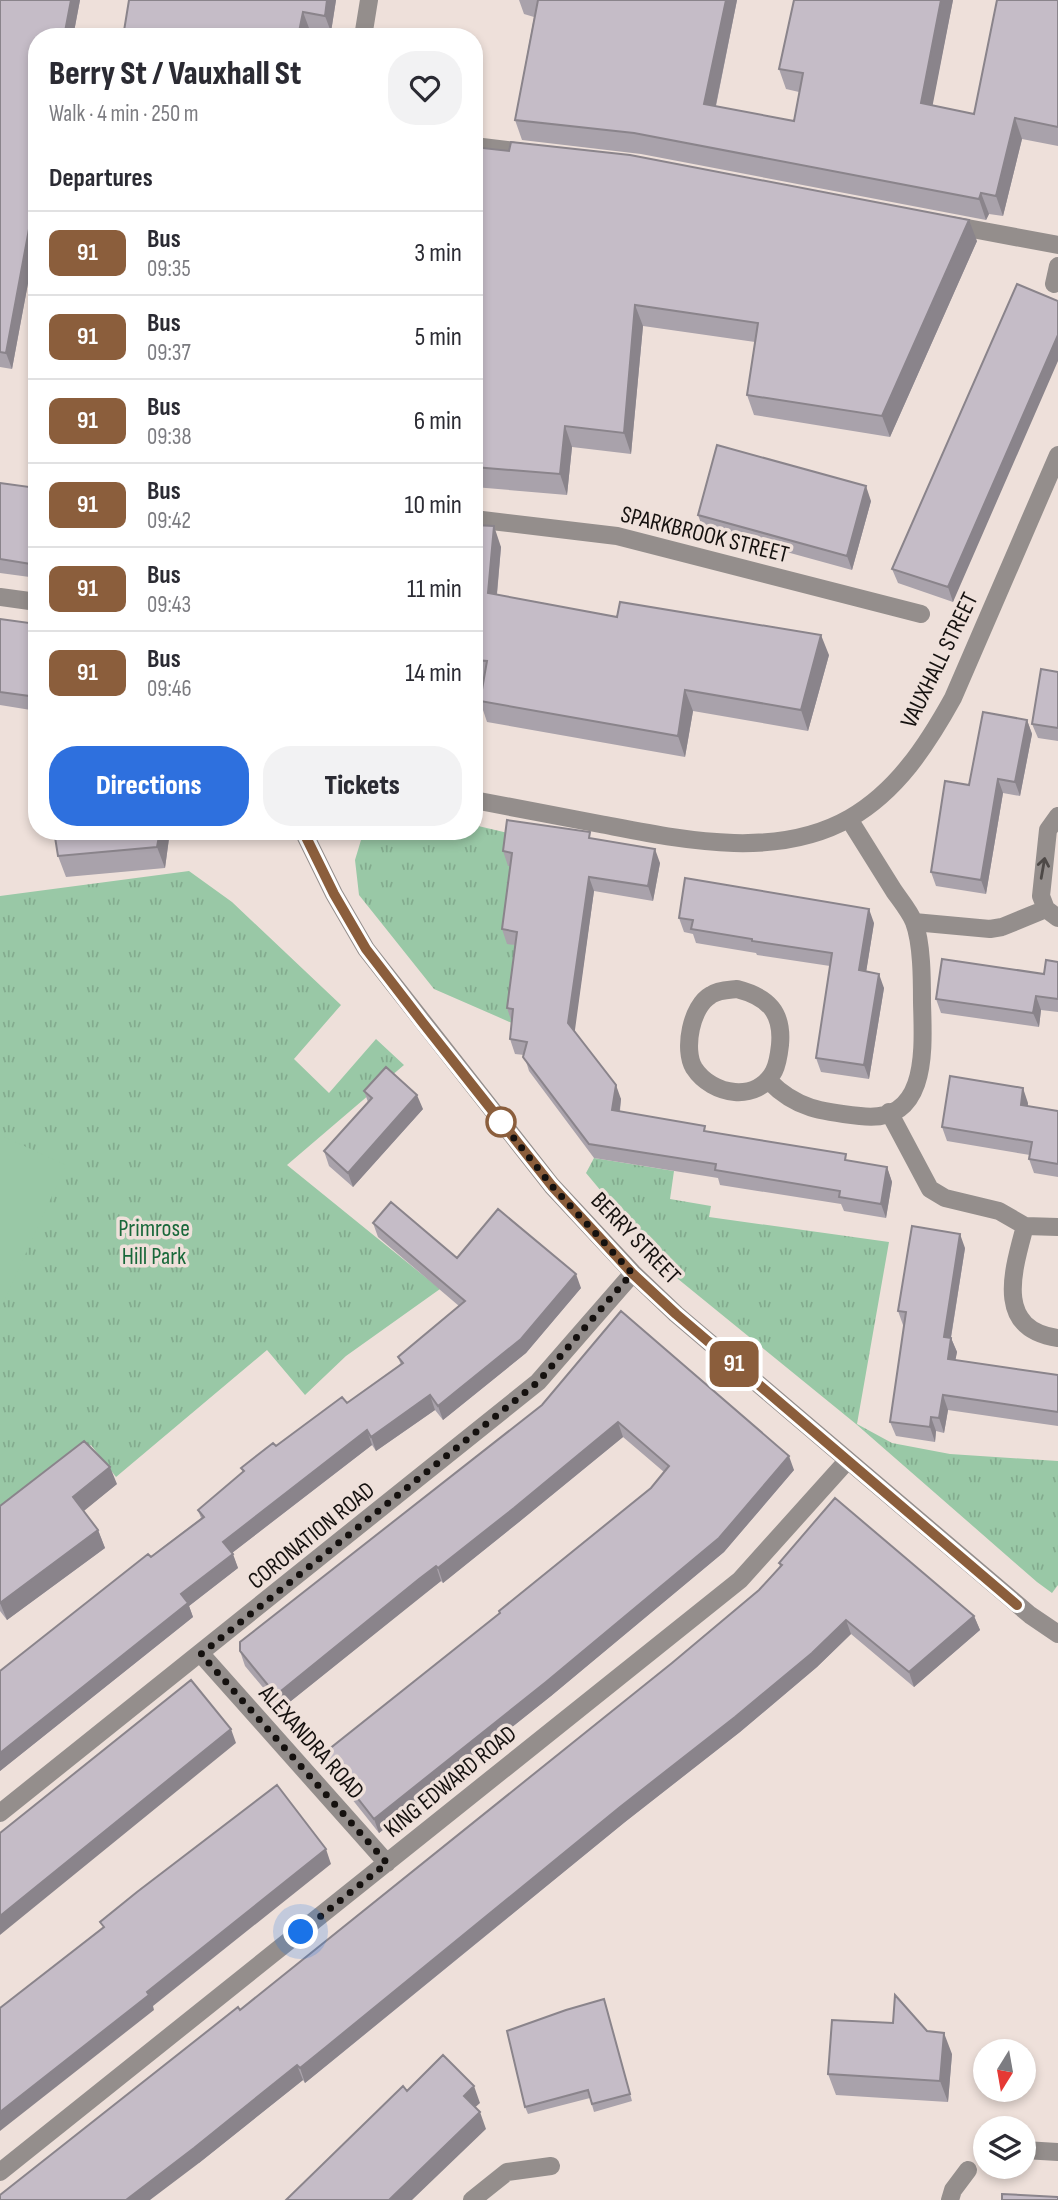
<!DOCTYPE html>
<html lang="en">
<head>
<meta charset="utf-8">
<style>
	:root { --surface:#fff; --page:#f2f2f3; --text:#2b2b33; --muted:#7c7c81; --line:#e1e1e2; --accent:#2e70de }
	body { margin:0; font-family:"Sofia Sans Condensed",sans-serif; background:var(--page); color:var(--text); height:100vh; display:flex; flex-direction:column; font-size:26px; white-space:nowrap }
	* { box-sizing:border-box; margin:0 }
	p { font-size:23px; color:var(--muted) }
	.icon { flex:none; width:38px; height:38px; fill:none; stroke:currentColor; stroke-width:2; stroke-linecap:round; stroke-linejoin:round }
	.map { position:relative; flex:1; overflow:hidden }
	.side { position:absolute; left:28px; top:28px; width:455px; height:812px; display:flex; flex-direction:column; background:var(--surface); border-radius:28px; box-shadow:0 4px 10px #0003 }
	.side>* { flex:none }
	.badge { padding:0 14px; border-radius:10px; font-size:24px; line-height:46px }
	.needle { width:46px; rotate:191deg }
	.controls { position:absolute; left:973px; top:2039px; display:grid; gap:14px }
	.controls a { display:grid; place-items:center; width:63px; height:63px; border-radius:50%; background:var(--surface); box-shadow:0 4px 10px #0003; font-size:35px }
	.you { position:absolute; width:35px; height:35px; margin:-18px; border:5px solid #fff; border-radius:50%; background:#1a73e8; box-shadow:0 0 0 10px #1a73e833 }
	.map>.badge { position:absolute; translate:-50% -50%; box-shadow:0 0 0 4px #fff }
	h2 { padding:0 21px; font-size:26px; line-height:63px }
	.round { display:grid; place-items:center; flex:none; width:74px; height:74px; border-radius:28px; background:var(--page) }
	.overview { display:flex; align-items:center; justify-content:space-between; height:119px; padding:0 21px }
	h1 { font-size:33px; font-weight:800; line-height:52px }
	.primary-button { display:flex; gap:14px; margin-top:auto; padding:14px 21px }
	.primary-button a { flex:1; height:80px; border-radius:28px; background:var(--accent); color:#fff; font-size:28px; font-weight:800; line-height:80px; text-align:center }
	.primary-button a+a { background:var(--page); color:var(--text) }
	ul { padding:0; list-style:none }
	li { display:flex; align-items:center; gap:21px; height:84px; padding:0 21px; border-top:2px solid var(--line) }
	li div { flex:1 }
	li b { display:block; font-size:26px }
	li em { font-style:normal }
	li .badge { min-width:77px; font-weight:700; text-align:center }
	.map>svg:first-child { display:block }
	.grass { fill:url(#grass-tufts) }
	.pitch { fill:#99c8a6 }
	.lines { fill:none; stroke-linecap:round; stroke-linejoin:round }
	.minor { stroke:#948e8c; stroke-width:18 }
	.wall { fill:#a9a2ab }
	.shaded-wall { fill:#8a848b }
	.building { fill:#c5bcc7; stroke:#8a848b; stroke-width:2 }
	.oneway { stroke:#4e4947 }
	.line-casing { stroke:#fff; stroke-width:16 }
	.line { stroke:#8b5e3c; stroke-width:10 }
	.walk { stroke:#15110f; stroke-width:7; stroke-dasharray:0 12.6 }
	.stop-dot { fill:#fff; stroke:#8b5e3c; stroke-width:3.5 }
	.labels { text-anchor:middle; stroke-width:7; stroke-linejoin:round; paint-order:stroke }
	.street-label { font-size:24px; fill:#15110f; stroke:#eee0da }
	.park-label { font-size:24px; fill:#19683a; stroke:#eee0da }
</style>
</head>
<body>
<div class="map">
<svg width="1058" height="2200" viewBox="0 0 1058 2200">
	<defs>
		<pattern id="grass-tufts" width="24" height="20" patternUnits="userSpaceOnUse" patternTransform="scale(1.75)"><rect width="24" height="20" fill="#99c8a6"/><path d="M3 7l-1-3M5 7V3M7 7l1-3M15 17l-1-3M17 17v-4M19 17l1-3" fill="none" stroke="#83ab8e"/></pattern>
	</defs>
	<rect width="100%" height="100%" fill="#eee0da"/>
	<!-- grass -->
	<path class="grass" d="M474,825L512,834L518,868L507,943L522,946L512,1023L434,989L359,895L355,860L361,840L367,831H474Z
		M189,871L232,902L341,1005L294,1059L329,1093L376,1039L404,1065L287,1165L440,1289L346,1356L305,1395L267,1350L116,1477L91,1445L0,1518V896Z
		M594,1158L674,1171L670,1199L711,1206L709,1217L889,1242L857,1424L892,1443L950,1454L1058,1461V1585L1052,1593L1037,1582L856,1424L667,1270L586,1173Z"/>
	<!-- pitch -->
	<path class="pitch" d="M0,1135L66,1165L0,1310Z"/>
	<g class="lines">
		<!-- minor -->
		<path class="minor" d="M363,37L369,0
			M474,146L531,153
			M951,225L1058,245
			M1054,284L1058,266
			M474,519L617,536L921,614
			M0,597L37,602
			M474,800C516,808 558,816 600,824C679,839 775,861 850,818C897,791 927,745 953,698L1058,455
			M1058,816L1048,830L1041,896L1046,909L1058,918
			M303,831L334,894L366,949L552,1186L633,1273L676,1314L1030,1615L1058,1634
			M914,922L990,929L1002,927L1046,909
			M737,989C768,997 783,1012 780,1045C779,1054 778,1063 774,1071C758,1103 712,1096 694,1068C683,1050 691,1006 711,995C718,990 729,990 737,989Z
			M769,1081C796,1109 823,1112 860,1116C930,1125 923,1047 922,1002C922,980 922,943 914,922C910,912 901,901 894,891C879,867 864,843 849,819
			M889,1112L930,1189L945,1198L999,1211L1025,1226L1058,1227
			M1025,1226C1013,1271 994,1329 1058,1338
			M201,1654L387,1863
			M0,1813L538,1382L633,1273
			M1024,2150L1058,2152
			M0,2172L740,1580L847,1461
			M472,2200L507,2172L551,2166
			M950,2200L953,2190L968,2170"/>
	</g>
	<!-- wall -->
	<path class="wall" d="M0,0H80L73,37H37V235L12,369L0,367Z
		M129,0H336L331,32Z
		M519,0H737L716,106L794,121L799,92L786,89L779,69L953,0L932,105L974,114L1058,0V146L1022,139L1003,216L989,214L986,220L641,154L522,140L515,120L534,17L524,14Z
		M474,147L977,241L890,437L754,415L747,395L755,342L643,326L631,454L572,447L567,495L474,487Z
		M1017,284L953,602L898,583L892,569Z
		M0,483L37,488V578L0,573Z
		M871,501L852,570L703,529L698,515Z
		M474,525L501,547L497,595L829,655L808,731L693,711L685,757L487,722L480,701L484,681L474,680Z
		M0,619L37,624V711L0,705Z
		M1058,672V741L1038,738L1032,724Z
		M1027,720L1032,734L1020,796L1003,793L986,894L936,886L931,872L969,785Z
		M170,831L165,868L66,877L58,856Z
		M592,839L660,863L653,901L594,891L574,1031L621,1099L620,1111L707,1132L848,1161L887,1167L892,1182L886,1218L844,1211L841,1204L720,1185L718,1178L594,1158L529,1071L524,1055L515,1054L510,1039L512,1023L507,1008L515,945L507,944L502,929L511,866H508L503,851Z
		M679,918L874,923L866,972L884,988L869,1079L821,1072L816,1058L830,966L757,955L756,953L696,943L693,934L684,932Z
		M1058,962V1012L1041,1010L1039,1027L941,1013L936,999L1044,974Z
		M364,1091L423,1109L353,1187L329,1166L324,1151L368,1102Z
		M1028,1103V1106L1058,1111V1177L1034,1173L1029,1159L1030,1155L947,1141L942,1127Z
		M373,1223L457,1258L581,1288L526,1353L443,1420L435,1410L376,1451L372,1445L232,1553L238,1568L189,1606L193,1617L0,1771V1671L201,1518L198,1510L243,1472L241,1468L347,1403L401,1365L398,1357L459,1306L378,1237Z
		M965,1248L951,1338L957,1352L955,1360L1058,1375V1426L948,1410L944,1433L936,1431L935,1442L896,1436L890,1422L904,1325H903L898,1311Z
		M621,1311L794,1470L724,1552L551,1696L379,1833L328,1769L323,1754L500,1614L499,1611L651,1488L664,1472L623,1437L519,1522L443,1583L441,1581L424,1594L281,1709L245,1666L240,1651L542,1405Z
		M117,1484L83,1511L98,1530L105,1548L7,1620L0,1611V1506Z
		M779,1563L974,1616L980,1630L914,1687L851,1634L817,1667L740,1732L625,1822L331,2062L305,2083L303,2080L199,2163L240,2010L672,1663L759,1590L780,1567Z
		M604,1999L632,2101L594,2112L590,2098L528,2114L525,2107Z
		M952,2054L948,2102L836,2095L828,2074Z"/>
	<!-- shaded-wall -->
	<path class="shaded-wall" d="M71,0H80L73,37H64Z
		M327,0H336L331,32L325,16Z
		M726,0H737L712,124L704,104Z
		M941,0H953L929,124L921,103Z
		M303,12L309,28L307,37H298Z
		M1015,118L1022,139L1003,216L996,196Z
		M37,186V235L12,369L6,353Z
		M981,193L989,214L986,220L979,199Z
		M969,220L977,241L890,437L882,416Z
		M635,305L643,326L631,454L624,433Z
		M1058,335V361L953,602L948,587Z
		M565,426L572,447L567,495L560,474Z
		M866,486L871,501L852,570L847,556Z
		M494,526L501,547L495,614L488,593Z
		M821,635L829,655L808,731L801,710Z
		M685,690L693,711L685,757L678,736Z
		M1027,720L1032,734L1020,796L1015,782Z
		M998,779L1003,793L986,894L981,880Z
		M160,831H170L165,868L157,847Z
		M655,849L660,863L653,901L648,886Z
		M589,877L594,891L574,1037L568,1023Z
		M869,909L874,923L864,985L859,970Z
		M879,974L884,988L869,1079L864,1065Z
		M1036,996L1041,1010L1039,1027L1033,1013Z
		M616,1085L621,1099L618,1124L612,1110Z
		M1023,1088L1028,1103L1026,1119L1021,1105Z
		M417,1095L423,1109L353,1187L348,1173Z
		M887,1167L892,1182L886,1218L881,1204Z
		M960,1234L965,1248L949,1349L951,1338L957,1352L953,1373L948,1359L944,1337Z
		M576,1274L581,1288L526,1353L443,1420L438,1406Z
		M430,1395L435,1410L376,1451L371,1437Z
		M943,1395L948,1410L944,1433L939,1418Z
		M931,1417L936,1431L935,1442L930,1427Z
		M618,1422L623,1437L519,1522L443,1583L438,1568Z
		M367,1430L372,1445L228,1556L223,1542Z
		M789,1456L794,1470L724,1552L551,1696L379,1833L374,1819Z
		M110,1467L117,1484L79,1515L73,1497Z
		M98,1530L105,1548L7,1620L0,1603Z
		M233,1554L238,1568L189,1606L193,1617L0,1771V1753L181,1594Z
		M436,1566L441,1581L281,1709L276,1695Z
		M974,1616L980,1630L914,1687L909,1672Z
		M846,1620L851,1634L817,1667L740,1732L625,1822L305,2083L300,2068Z
		M231,1729L236,1743L0,1935V1916Z
		M326,1849L331,1864L153,2006L154,2010L0,2131V2112L147,1992Z
		M944,2033L952,2054L948,2102L940,2081Z
		M297,2065L303,2080L199,2163L150,2200H126Z
		M474,2086L480,2103L470,2112L464,2096Z
		M480,2112L486,2129L412,2200H389Z"/>
	<!-- building -->
	<path class="building" d="M0,0H71L64,37H37V186L6,353L0,352Z
		M129,0H327L325,16L303,12L298,37H123Z
		M538,0H726L704,104L794,121L803,73L779,69L794,0H941L921,103L974,114L997,0H1058V127L1015,118L996,196L981,193L979,199L634,133L515,120Z
		M511,142L630,155L969,220L882,416L747,395L758,323L635,305L624,433L565,426L560,474L474,467V147L509,151Z
		M1017,284L1058,301V335L948,587L892,569Z
		M717,445L866,486L847,556L698,515Z
		M0,483L37,488V565L0,559Z
		M474,525L494,526L488,593L617,617L620,602L821,635L801,710L685,690L678,736L480,701L487,661L474,660Z
		M0,619L37,624V697L0,692Z
		M1041,669L1058,672V728L1032,724Z
		M983,712L1027,720L1015,782L998,779L981,880L931,872L945,781L969,785Z
		M507,820L590,832L589,838L655,849L648,886L589,877L568,1023L616,1085L612,1110L705,1126L704,1131L846,1154L845,1160L887,1167L881,1204L839,1197L840,1191L715,1170L716,1164L589,1144L523,1057L527,1042L510,1039L513,1009L507,1008L517,932L502,929L512,853L503,851Z
		M54,831H160L157,847L58,856Z
		M685,878L869,909L859,970L879,974L864,1065L816,1058L832,953L752,941V939L691,929L693,920L679,918Z
		M942,959L1044,974L1046,960L1058,962V999L1036,996L1033,1013L936,999Z
		M386,1067L417,1095L348,1173L324,1151L372,1098L364,1091Z
		M950,1076L1023,1088L1021,1105L1058,1111V1164L1029,1159L1032,1142L942,1127Z
		M391,1202L457,1258L498,1209L576,1274L521,1339L438,1406L430,1395L371,1437L367,1430L223,1542L233,1554L181,1594L188,1603L0,1753V1671L148,1554L151,1557L204,1517L198,1510L244,1471L241,1468L273,1443L276,1446L342,1397L347,1403L403,1363L398,1357L465,1301L373,1223Z
		M912,1226L960,1234L944,1337L951,1338L948,1359L1058,1375V1412L943,1395L939,1418L931,1417L930,1427L890,1422L906,1312L898,1311Z
		M621,1311L789,1456L719,1538L546,1682L374,1819L323,1754L500,1613L499,1611L651,1488L669,1466L618,1422L514,1508L438,1568L436,1566L419,1579L276,1695L240,1651V1642L542,1405Z
		M84,1441L110,1467L73,1497L98,1530L0,1603V1506Z
		M835,1498L974,1616L909,1672L846,1620L812,1653L735,1717L620,1807L326,2047L300,2068L297,2065L194,2148L126,2200H0V2195L238,2007L240,2010L672,1663L759,1590L782,1565L779,1563Z
		M191,1680L231,1729L0,1916V1833Z
		M277,1785L326,1849L147,1992L149,1995L0,2112V2008L104,1927L100,1922L137,1892Z
		M895,1995L927,2031L944,2033L940,2081L828,2074L832,2020L893,2023Z
		M604,1999L630,2094L592,2104L588,2090L525,2107L507,2031L566,2010Z
		M443,2055L474,2086L464,2096L480,2112L389,2200H286L403,2086L407,2091Z
		M1002,2194L1058,2197V2200H1002Z"/>
	<!-- one-way arrows -->
	<defs><path id="oneway-shaft" d="M-6 0H5M1.5-3L5.5 0L1.5 3" fill="none" stroke-width="1.6" stroke-linecap="round" stroke-linejoin="round" transform="scale(1.75)"/></defs>
	<use class="oneway" href="#oneway-shaft" transform="translate(1043 868) rotate(-80)"/>
	<g class="lines">
		<defs>
			<path id="line" d="M303,831L334,894L366,949L423,1023L552,1186L632,1273L676,1314L1017,1605"/>
		</defs>
		<!-- line casing -->
		<use href="#line" class="line-casing"/>
		<!-- line -->
		<use href="#line" class="line"/>
		<!-- walk -->
		<path class="walk" d="M301,1932L387,1863L201,1654L538,1382L632,1273L552,1186L501,1122"/>
	</g>
	<!-- markers -->
	<circle class="stop-dot" cx="501" cy="1122" r="14"/>
	<g class="labels">
		<!-- street labels -->
		<g class="street-label">
			<text transform="translate(705 534) rotate(14)" y="8">SPARKBROOK STREET</text>
			<text transform="translate(939 660) rotate(-64)" y="8">VAUXHALL STREET</text>
			<text transform="translate(636 1238) rotate(46)" y="8">BERRY STREET</text>
			<text transform="translate(311 1535) rotate(-39)" y="8">CORONATION ROAD</text>
			<text transform="translate(312 1742) rotate(48)" y="8">ALEXANDRA ROAD</text>
			<text transform="translate(450 1781) rotate(-39)" y="8">KING EDWARD ROAD</text>
		</g>
		<!-- park labels -->
		<g class="park-label">
			<text x="154" y="1236">Primrose<tspan x="154" dy="28">Hill Park</tspan></text>
		</g>
	</g>
</svg>
<div class="controls">
<a><svg class="needle" viewBox="-14 -14 28 28"><path d="M0-13l5 13h-10z" fill="#e53935"/><path d="M0 13l5-13h-10z" fill="#7c7c81"/></svg></a>
<a><svg class="icon" aria-label="layers" viewBox="0 0 24 24"><path d="M12 4l9 5-9 5-9-5zM3 14l9 5 9-5"/></svg></a>
</div>
<div class="you" style="left:301px;top:1932px"></div>
<b class="badge" style="left:734px;top:1364px;background:#8b5e3c;color:#fff">91</b>
<section class="side">
<div class="overview"><div><h1>Berry St / Vauxhall St</h1><p>Walk · 4 min · 250 m</p></div><a class="round"><svg class="icon" aria-label="heart" viewBox="0 0 24 24"><path d="M12 20l-8-8c-3-5 5-10 8-4 3-6 11-1 8 4z"/></svg></a></div>
<h2>Departures</h2>
<ul>
<li><span class="badge" style="background:#8b5e3c;color:#fff">91</span><div><b>Bus</b><p>09:35</p></div><em>3 min</em></li>
<li><span class="badge" style="background:#8b5e3c;color:#fff">91</span><div><b>Bus</b><p>09:37</p></div><em>5 min</em></li>
<li><span class="badge" style="background:#8b5e3c;color:#fff">91</span><div><b>Bus</b><p>09:38</p></div><em>6 min</em></li>
<li><span class="badge" style="background:#8b5e3c;color:#fff">91</span><div><b>Bus</b><p>09:42</p></div><em>10 min</em></li>
<li><span class="badge" style="background:#8b5e3c;color:#fff">91</span><div><b>Bus</b><p>09:43</p></div><em>11 min</em></li>
<li><span class="badge" style="background:#8b5e3c;color:#fff">91</span><div><b>Bus</b><p>09:46</p></div><em>14 min</em></li>
</ul>
<div class="primary-button"><a>Directions</a><a>Tickets</a></div>
</section>
</div>
</body>
</html>
